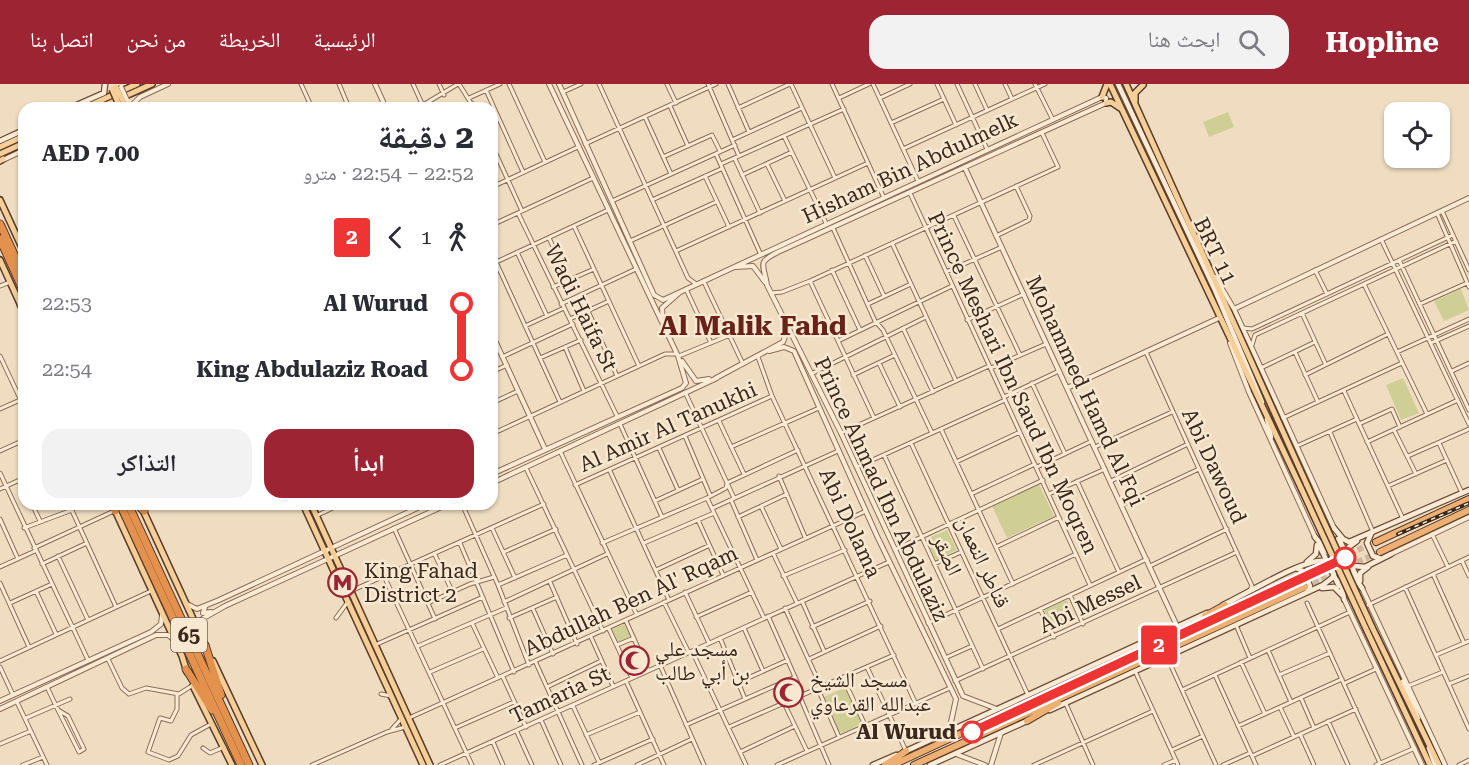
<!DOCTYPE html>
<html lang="ar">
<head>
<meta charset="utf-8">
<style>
	:root { --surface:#fff; --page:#f2f2f3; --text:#2b2b33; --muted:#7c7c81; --accent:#9d2433 }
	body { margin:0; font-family:"Roboto Serif","Noto Naskh Arabic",serif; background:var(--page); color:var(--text); direction:rtl; height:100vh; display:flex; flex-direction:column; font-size:22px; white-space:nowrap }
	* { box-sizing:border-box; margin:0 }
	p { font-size:20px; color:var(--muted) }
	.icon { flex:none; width:33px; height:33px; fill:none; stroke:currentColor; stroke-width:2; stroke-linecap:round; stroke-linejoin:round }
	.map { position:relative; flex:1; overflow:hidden; direction:ltr }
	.sheet { position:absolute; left:18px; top:18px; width:480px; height:408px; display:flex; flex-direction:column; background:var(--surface); border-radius:18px; box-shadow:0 2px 4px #0004; direction:rtl }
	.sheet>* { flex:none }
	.badge { padding:0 12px; border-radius:4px; font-size:21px; line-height:39px }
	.tools { position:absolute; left:1384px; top:18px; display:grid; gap:12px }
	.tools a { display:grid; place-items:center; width:66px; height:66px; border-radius:12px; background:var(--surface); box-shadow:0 2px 4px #0004; font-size:30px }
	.map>.badge { position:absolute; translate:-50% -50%; box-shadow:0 0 0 3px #fff }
	.legs { display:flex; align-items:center; gap:9px; height:66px; padding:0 24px; font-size:20px }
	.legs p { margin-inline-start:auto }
	.head { display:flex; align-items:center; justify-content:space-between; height:102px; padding:0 24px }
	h1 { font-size:33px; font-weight:700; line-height:45px }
	.button { display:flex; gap:12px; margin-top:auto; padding:12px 24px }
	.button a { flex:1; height:69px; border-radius:18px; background:var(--accent); color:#fff; font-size:24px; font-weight:700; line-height:69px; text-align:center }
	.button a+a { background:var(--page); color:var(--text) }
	ul { padding:0 24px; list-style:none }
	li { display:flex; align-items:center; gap:21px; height:66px; font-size:22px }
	li i { display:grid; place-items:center; width:9px; height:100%; margin:0 8px; background:currentColor }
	li i::after { content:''; width:15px; height:15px; margin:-8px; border:4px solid; border-radius:50%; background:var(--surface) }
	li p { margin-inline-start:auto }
	li:first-child i { background:linear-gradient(#0000 50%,currentColor 0) }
	li:last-child i { background:linear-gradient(currentColor 50%,#0000 0) }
	header { display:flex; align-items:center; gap:36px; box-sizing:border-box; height:84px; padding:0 30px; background:var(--accent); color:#fff }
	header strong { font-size:28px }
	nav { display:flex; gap:33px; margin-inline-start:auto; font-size:21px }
	.search { width:420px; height:54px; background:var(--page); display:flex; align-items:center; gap:15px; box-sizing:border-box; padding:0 21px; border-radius:18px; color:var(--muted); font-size:22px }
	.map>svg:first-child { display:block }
	.green { fill:#cfcf95 }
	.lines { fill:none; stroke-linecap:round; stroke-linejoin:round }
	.trunk-tunnel { stroke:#ccb9a0; stroke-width:6; stroke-dasharray:6 3; stroke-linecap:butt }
	.minor-casing { stroke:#8b6d58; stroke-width:5 }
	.tertiary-casing { stroke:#8b6d58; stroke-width:6 }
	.secondary-casing { stroke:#6d4e3b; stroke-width:7 }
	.primary-casing { stroke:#583c2c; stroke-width:8 }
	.trunk-casing { stroke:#583c2c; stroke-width:8 }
	.motorway-casing { stroke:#583c2c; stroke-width:9 }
	.minor { stroke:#fbebd5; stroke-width:3 }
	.tertiary { stroke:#fbebd5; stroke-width:4 }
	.secondary { stroke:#fbebd5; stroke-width:4.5 }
	.primary { stroke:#f6ce97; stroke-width:5 }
	.trunk { stroke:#edb072; stroke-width:6 }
	.motorway { stroke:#e4914d; stroke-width:7 }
	.rail-casing { stroke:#3a281d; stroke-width:4 }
	.rail { stroke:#f7e8d1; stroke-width:1.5; stroke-dasharray:4.5; stroke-linecap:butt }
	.tertiary-bridge-casing { stroke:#8b6d58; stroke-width:6; stroke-linecap:butt }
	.primary-bridge-casing { stroke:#583c2c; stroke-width:8; stroke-linecap:butt }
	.tertiary-bridge { stroke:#fbebd5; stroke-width:4 }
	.primary-bridge { stroke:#f6ce97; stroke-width:5 }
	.line-1-casing { stroke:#fff; stroke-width:14 }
	.line-1 { stroke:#ef3434; stroke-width:9 }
	.stop-1-dot { fill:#fff; stroke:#ef3434; stroke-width:3 }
	.labels { text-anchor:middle; stroke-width:5; stroke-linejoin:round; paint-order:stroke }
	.shield { fill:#f7e8d1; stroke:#736253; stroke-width:1.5 }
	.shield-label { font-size:20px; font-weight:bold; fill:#3a281d }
	.street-label { font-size:21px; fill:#3a281d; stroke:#f7e8d1 }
	.poi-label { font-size:21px; fill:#3a281d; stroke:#f7e8d1; text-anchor:start }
	.stop-label { font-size:21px; font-weight:bold; fill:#3a281d; stroke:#f7e8d1; text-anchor:end }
	.district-label { font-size:27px; font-weight:bold; fill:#69221a; stroke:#f7e8d1 }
</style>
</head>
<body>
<header>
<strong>Hopline</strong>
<div class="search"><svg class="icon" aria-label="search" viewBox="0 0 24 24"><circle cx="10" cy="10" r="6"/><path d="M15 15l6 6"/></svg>ابحث هنا</div>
<nav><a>الرئيسية</a><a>الخريطة</a><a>من نحن</a><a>اتصل بنا</a></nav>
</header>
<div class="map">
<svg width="1469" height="681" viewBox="0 0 1469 681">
	<rect width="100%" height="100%" fill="#f0ddc1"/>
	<!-- green -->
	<path class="green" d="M1228,28L1234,43L1209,53L1203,38Z
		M1461,205L1469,226L1444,237L1434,217Z
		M1403,294L1419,329L1401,336L1386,301Z
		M1039,400L1054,432L1007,454L992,422Z
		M947,446L957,466L936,476L927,458L931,453Z
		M1067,516L1077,536L1054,547L1044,526Z
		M624,540L631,552L617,559L611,546Z
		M846,603L863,639L842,649L839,647L824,613Z"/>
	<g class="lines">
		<!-- trunk-tunnel -->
		<path class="trunk-tunnel" d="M1341,473L1376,458
			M1349,482L1380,468
			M1300,492L1332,477
			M1305,503L1337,488"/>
		<defs>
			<path id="minor" d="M301,0L312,24
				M339,0L349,24
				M413,0L424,24
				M439,0L444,11
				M459,0L474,24
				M509,0L545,78
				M599,0L688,194L696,200
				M667,0L676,19
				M708,0L739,72
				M728,0L749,48
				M791,0L835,94
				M832,0L884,114
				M873,0L918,97
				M937,0L956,41
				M957,0L987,65
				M975,0L987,26
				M1005,0L1012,15
				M1035,0L1053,36
				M486,6L523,88
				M563,8L581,0
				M469,14L500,0
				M839,14L869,0
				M880,14L910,0
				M423,21L458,0
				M670,22L688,62
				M375,24L384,20
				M460,24L472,19
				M738,24L790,0
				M645,33L671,90
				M891,39L944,15
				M784,52L826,139
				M732,56L802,24
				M585,60L716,0
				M492,61L522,127
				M903,65L1045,0
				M716,70L760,169
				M663,73L712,51L720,67
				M735,75L760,129
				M721,80L844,25
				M767,80L785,117
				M742,91L792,68
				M705,92L729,143
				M492,103L578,63
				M910,109L1090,501
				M652,116L721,85
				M612,117L735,61
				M1442,127L1469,186
				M518,129L617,332
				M1437,129L1469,203
				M954,132L1020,271
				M492,141L593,94
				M574,142L639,282
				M833,144L875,237L883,246L932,349
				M996,152L1029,136L1030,132L1016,102
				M549,154L569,197
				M1381,155L1469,340
				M630,157L716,118
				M892,159L956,297
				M676,167L868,79
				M517,168L547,232
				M865,171L884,212
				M1399,176L1469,326
				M496,178L560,318
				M492,180L608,126
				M832,186L860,246
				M1315,186L1327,210
				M946,188L1002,163
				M810,197L874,334
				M704,198L743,280
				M1364,200L1427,330
				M0,202L10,198
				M553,203L594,185
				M686,205L711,259
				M771,209L782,208L810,197L1058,83L1042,49
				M561,220L636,185
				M868,220L911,200
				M1420,220L1467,199
				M588,227L617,292
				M1302,229L1325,279
				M570,235L609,217
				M967,236L1024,210
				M525,242L564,224
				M903,244L933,308
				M1243,244L1252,245L1453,151
				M838,257L952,202
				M1431,259L1469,242
				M1252,261L1255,251L1456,157
				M565,263L584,307
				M1146,268L1252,502L1250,506
				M1295,268L1318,318
				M1397,268L1469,235
				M0,272L24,323
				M679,272L730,251
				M502,273L573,240
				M758,273L772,312L915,618
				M540,274L581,256
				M879,279L900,323
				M991,284L1046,260
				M1261,284L1315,258
				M1452,287L1469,279
				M492,288L507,281
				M811,290L926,233
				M853,291L895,271
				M1305,291L1388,250
				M1032,299L1065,370
				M1344,307L1403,435
				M685,308L734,414
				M1004,313L1059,287
				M492,319L518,307
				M0,325L20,316
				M1283,334L1402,279
				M719,337L744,390
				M620,340L662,433
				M1359,340L1392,325L1400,343
				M941,345L1013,500
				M1394,346L1416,390
				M1330,348L1373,448
				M841,349L989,282
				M492,350L665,270H676
				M685,352L710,411
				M1367,358L1458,316
				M911,359L1028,611
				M1439,359L1462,409
				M1297,362L1357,335
				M731,363L819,324
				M1095,363L1172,328
				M659,364L678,406
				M0,367L24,356
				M560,367L637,531
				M884,371L983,585
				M1408,372L1469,345
				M956,378L1020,348
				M857,383L1005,316
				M1037,383L1092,357
				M526,384L603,547
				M610,387L669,516
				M0,389L88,576
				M779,392L805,453
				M21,396L24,402
				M1077,397L1119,488
				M1111,397L1188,360
				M575,401L772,312
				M1388,402L1447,376
				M0,405L24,394
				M971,410L1035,380
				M1049,410L1105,385
				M731,416L757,476
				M655,417L703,395
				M32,420L40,437
				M69,420L116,523
				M407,420L410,427
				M462,420L498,501L529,581
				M1122,421L1199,385
				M761,422L781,465
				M713,424L838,367
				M316,432L341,420
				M738,433L787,410
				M0,435L18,475
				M698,436L723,491
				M24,444L72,426
				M394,444L435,535
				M492,444L515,494
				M1432,450L1448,483
				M460,459L514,588
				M602,459L707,414
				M644,459L714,429
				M996,463L1059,433
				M34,464L114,427
				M896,465L1043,396
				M504,468L556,445
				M773,469L797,519
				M435,471L452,507
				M58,472L88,536
				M1462,477L1469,492
				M42,480L87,459
				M934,480L961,468
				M1150,482L1227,445
				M0,483L35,467
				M656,486L708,462
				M1433,490L1464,559
				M384,492L472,681
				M783,492L845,466
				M550,498L577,560
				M0,499L29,563
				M498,501L567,471
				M1405,503L1469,645
				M36,507L56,550
				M351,507L544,420
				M685,508L709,559
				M1070,511L1083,540
				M802,517L824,567
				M504,518L607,470
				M664,518L689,569
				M10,519L52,500
				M428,519L470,500L494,493
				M1307,519L1380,679
				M1368,521L1469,473
				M785,524L821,603
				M533,525L553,570
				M1040,525L1054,553
				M768,532L803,611
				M696,533L752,508
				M336,534L347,519
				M509,534L557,513
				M764,534L707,414L726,404L727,399L798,366
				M626,537L648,586
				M472,539L498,594
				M928,539L1076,470
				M1236,541L1250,574
				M812,543L870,517
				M744,544L763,587
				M609,545L632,594
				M998,545L1147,475
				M591,553L613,602
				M720,554L745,615
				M375,561L483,513
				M617,561L634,554
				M418,562L506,524
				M1268,566L1291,618
				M692,567L746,681
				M1436,571L1469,557
				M1167,573L1216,681
				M945,574L972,562
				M108,575L122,604L129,610L146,604L179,610L193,601
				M809,575L881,542
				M0,577L151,507
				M1241,578L1265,630
				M536,579L582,681
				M660,581L704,681
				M0,583L13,611
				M867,583L906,667
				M1135,587L1178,681
				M430,588L483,565
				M1215,591L1256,681
				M1279,591L1330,569
				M503,593L526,643
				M843,594L865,641
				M626,597L664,681
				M955,597L1237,468
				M739,598L788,576
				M1345,599L1376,585
				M1449,600L1469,592
				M1408,602L1443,588
				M47,603L58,626L79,668L84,665L68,632L58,626
				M547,603L601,577
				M818,605L839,653
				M1182,606L1350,528
				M177,610V625L171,637L160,634L148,668L169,676L178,672L191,651L211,640
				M381,610L391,612
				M800,613L829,681
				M1301,614L1314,644
				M17,618L47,681
				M784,619L807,667
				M1066,620L1093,681
				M573,622L599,678
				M1280,623L1294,653
				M26,634L70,615
				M409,634L866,427
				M541,636L561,681
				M1328,637L1348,681
				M686,641L795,593
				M1238,642L1342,595
				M729,643L894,571
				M455,644L514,618
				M392,645L401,635
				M517,648L532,681
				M1300,650L1314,681
				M586,651L640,628
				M493,658L503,681
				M0,660L31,647
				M203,664L210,669L224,663
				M1172,666L1203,652
				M740,668L795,642
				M1252,672L1356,625
				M23,681L43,673
				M312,681L387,648L405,643
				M440,681L889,478
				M594,681L653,655
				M637,681L692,655
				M777,681L950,604
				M1034,681L1153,627
				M1164,681L1176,676
				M1223,681L1250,669
				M1376,681L1415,664
				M1459,681L1469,676"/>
			<path id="tertiary" d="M375,0L386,24
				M559,0L654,211L663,216L1102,13L1106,14V19L778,168C756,179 764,180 767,201L841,349L963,612L997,625
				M129,24L140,13L168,0
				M3,76L24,66
				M965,84L1177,542
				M735,183L753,182L765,198
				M1215,193L1234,225L1334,444
				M1234,225L1469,114
				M663,239L662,224L679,209
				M492,250L545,365
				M1230,259L1249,308L1315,453
				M769,267L784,263L794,267L877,452L956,615L949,647
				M682,277L696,297L709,295
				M716,294L783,258L786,250L783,238
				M1067,304L1219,234
				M492,390L682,304L686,299L678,272L549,0
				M492,399L717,294
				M1391,470L1469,433
				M1362,504L1445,681
				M1344,515L1422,681
				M187,520L197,525L219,516L426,420
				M205,523L203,529L211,528
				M198,544L202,535L225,522L448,420
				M1403,597L1418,634
				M0,617L151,548L161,540L162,531
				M0,625L156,551H168L173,555
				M956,670L985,681
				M991,681L1001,649"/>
			<path id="secondary" d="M1118,0L1214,204L1262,318
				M70,24L104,9L105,0
				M0,57L24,46
				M1267,335L1271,353
				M1334,444L1343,455L1349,458L1469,406
				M1371,450L1367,459L1373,472L1379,474
				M1315,453L1332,473
				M1338,455L1340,469
				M1340,457L1358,496
				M1319,461L1339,502
				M1307,478L1316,470L1317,461
				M1342,479L1349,463L1357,457
				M1343,481L1365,483L1391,470
				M1298,485L1303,487L1310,502L1307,508
				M1340,493L1344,515
				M1360,497V489L1368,483
				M1322,504L1334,503L1342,511
				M1223,521C1245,511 1304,474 1325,477C1341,478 1354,492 1362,504
				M1050,626L1323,501L1332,494L1338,483
				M1429,664L1435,681
				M904,668L1207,529
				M873,681L896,671
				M930,681L1029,636"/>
			<path id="primary" d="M1110,0L1301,404
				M1126,0L1307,401
				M1102,13L1107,0
				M1135,17V9L1143,1
				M1106,19L1111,18L1120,24
				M84,24L137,0
				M99,24L152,0
				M0,63L24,52
				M0,70L24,59
				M0,77L3,75
				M0,116L24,168
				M0,176L22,224
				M303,420L423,681
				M311,420L430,681
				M114,424L182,572L187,588
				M142,424L206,563
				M1372,543L1439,681
				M1367,547L1430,681
				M213,577L262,681
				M193,602L232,681"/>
			<path id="trunk" d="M1376,458L1469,415
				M1380,468L1469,426
				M1205,532L1225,521
				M1027,637L1058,619
				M885,681L906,667
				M893,681L1300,492
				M914,681L1305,503"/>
			<path id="motorway" d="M0,140L24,192
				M0,155L24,208
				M21,221L24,226
				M113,420L115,427
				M120,420L241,681
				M128,420L249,681
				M137,420L144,427
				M205,561L221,611
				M186,585L212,626"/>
		</defs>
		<!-- minor casing -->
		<use href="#minor" class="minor-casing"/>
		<!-- tertiary casing -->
		<use href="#tertiary" class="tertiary-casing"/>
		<!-- secondary casing -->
		<use href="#secondary" class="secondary-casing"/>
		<!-- primary casing -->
		<use href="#primary" class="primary-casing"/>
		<!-- trunk casing -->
		<use href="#trunk" class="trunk-casing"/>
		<!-- motorway casing -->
		<use href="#motorway" class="motorway-casing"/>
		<!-- minor -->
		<use href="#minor" class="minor"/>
		<!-- tertiary -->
		<use href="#tertiary" class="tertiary"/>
		<!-- secondary -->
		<use href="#secondary" class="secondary"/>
		<!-- primary -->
		<use href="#primary" class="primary"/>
		<!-- trunk -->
		<use href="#trunk" class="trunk"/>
		<!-- motorway -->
		<use href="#motorway" class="motorway"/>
		<defs>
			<path id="rail" d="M1398,450L1469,419
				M1023,627L1282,508"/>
		</defs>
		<!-- rail casing -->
		<use href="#rail" class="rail-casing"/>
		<!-- rail -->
		<use href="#rail" class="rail"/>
		<defs>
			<path id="tertiary-bridge" d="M121,3L127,16"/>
			<path id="primary-bridge" d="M116,3L124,19
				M112,5L119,21
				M1307,401L1372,543
				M1301,404L1367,547"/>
		</defs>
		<!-- tertiary-bridge casing -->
		<use href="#tertiary-bridge" class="tertiary-bridge-casing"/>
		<!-- primary-bridge casing -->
		<use href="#primary-bridge" class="primary-bridge-casing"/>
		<!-- tertiary-bridge -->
		<use href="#tertiary-bridge" class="tertiary-bridge"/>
		<!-- primary-bridge -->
		<use href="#primary-bridge" class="primary-bridge"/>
	</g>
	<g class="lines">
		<defs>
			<path id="line-1" d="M972,648L1345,474"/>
		</defs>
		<!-- line-1 casing -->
		<use href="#line-1" class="line-1-casing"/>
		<!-- line-1 -->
		<use href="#line-1" class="line-1"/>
	</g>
	<!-- icons -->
	<defs>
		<symbol id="metro-ring" viewBox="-11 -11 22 22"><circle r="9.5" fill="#f7e8d1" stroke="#9d2433" stroke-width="1.5"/><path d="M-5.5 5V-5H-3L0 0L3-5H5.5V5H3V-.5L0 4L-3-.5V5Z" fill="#9d2433"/></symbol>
		<symbol id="mosque-ring" viewBox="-11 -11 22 22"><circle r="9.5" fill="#f7e8d1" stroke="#9d2433" stroke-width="1.5"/><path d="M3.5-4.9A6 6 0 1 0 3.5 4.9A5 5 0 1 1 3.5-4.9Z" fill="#9d2433"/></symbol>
	</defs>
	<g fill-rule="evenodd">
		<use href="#metro-ring" x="326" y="482" width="33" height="33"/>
		<use href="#mosque-ring" x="618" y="560" width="33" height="33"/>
		<use href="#mosque-ring" x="772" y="592" width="33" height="33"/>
	</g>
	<!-- markers -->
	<g class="stop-1-dot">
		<circle cx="1345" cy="474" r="10"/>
		<circle cx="972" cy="648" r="10"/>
	</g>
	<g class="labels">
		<!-- shield labels -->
		<rect class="shield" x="171" y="534" width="36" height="34" rx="4.5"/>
		<g class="shield-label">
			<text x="189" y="558">65</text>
		</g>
		<!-- street labels -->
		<g class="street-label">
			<text transform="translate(910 84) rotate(-25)" y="7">Hisham Bin Abdulmelk</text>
			<text transform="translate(1215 167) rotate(64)" y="7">BRT 11</text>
			<text transform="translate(581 224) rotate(64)" y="7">Wadi Haifa St</text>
			<text transform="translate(1013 299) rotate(65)" y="7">Prince Meshari Ibn Saud Ibn Moqren</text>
			<text transform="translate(1085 307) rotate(65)" y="7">Mohammed Hamd Al Fqi</text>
			<text transform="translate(668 343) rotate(-24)" y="7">Al Amir Al Tanukhi</text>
			<text transform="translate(1214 382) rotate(65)" y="7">Abi Dawoud</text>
			<text transform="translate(881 405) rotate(65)" y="7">Prince Ahmad Ibn Abdulaziz</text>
			<text transform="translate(850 439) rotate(65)" y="7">Abi Dolama</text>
			<text transform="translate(947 471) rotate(65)" y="7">الصقر</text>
			<text transform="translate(983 478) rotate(65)" y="7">قناطر النعمان</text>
			<text transform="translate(631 517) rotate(-25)" y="7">Abdullah Ben Al' Rqam</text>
			<text transform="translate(1090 520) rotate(-25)" y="7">Abi Messel</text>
			<text transform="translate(560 611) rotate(-25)" y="7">Tamaria St</text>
		</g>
		<!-- poi labels -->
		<g class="poi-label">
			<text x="364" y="494">King Fahad<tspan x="364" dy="24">District 2</tspan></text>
			<text x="655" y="572">مسجد علي<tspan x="655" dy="24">بن أبي طالب</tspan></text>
			<text x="810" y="603">مسجد الشيخ<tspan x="810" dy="24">عبدالله القرعاوي</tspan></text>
		</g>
		<!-- stop labels -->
		<g class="stop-label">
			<text x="956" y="655">Al Wurud</text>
		</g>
		<!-- district labels -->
		<g class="district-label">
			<text x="753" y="251">Al Malik Fahd</text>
		</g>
	</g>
</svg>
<div class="tools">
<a><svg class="icon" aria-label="locate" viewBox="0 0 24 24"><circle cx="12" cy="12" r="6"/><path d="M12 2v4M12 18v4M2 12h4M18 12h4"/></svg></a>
</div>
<b class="badge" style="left:1159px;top:561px;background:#ef3434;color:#fff">2</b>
<section class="sheet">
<div class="head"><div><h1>2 دقيقة</h1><p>22:52 – 22:54 · مترو</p></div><b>AED 7.00</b></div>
<div class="legs"><svg class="icon" aria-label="walk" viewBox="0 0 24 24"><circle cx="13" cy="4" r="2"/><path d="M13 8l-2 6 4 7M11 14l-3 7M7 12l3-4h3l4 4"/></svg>1<svg class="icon" aria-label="back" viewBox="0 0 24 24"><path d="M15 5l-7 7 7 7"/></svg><b class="badge" style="background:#ef3434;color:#fff">2</b></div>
<ul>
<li><i style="color:#ef3434"></i><b>Al Wurud</b><p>22:53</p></li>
<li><i style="color:#ef3434"></i><b>King Abdulaziz Road</b><p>22:54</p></li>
</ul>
<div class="button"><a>ابدأ</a><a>التذاكر</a></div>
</section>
</div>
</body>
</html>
